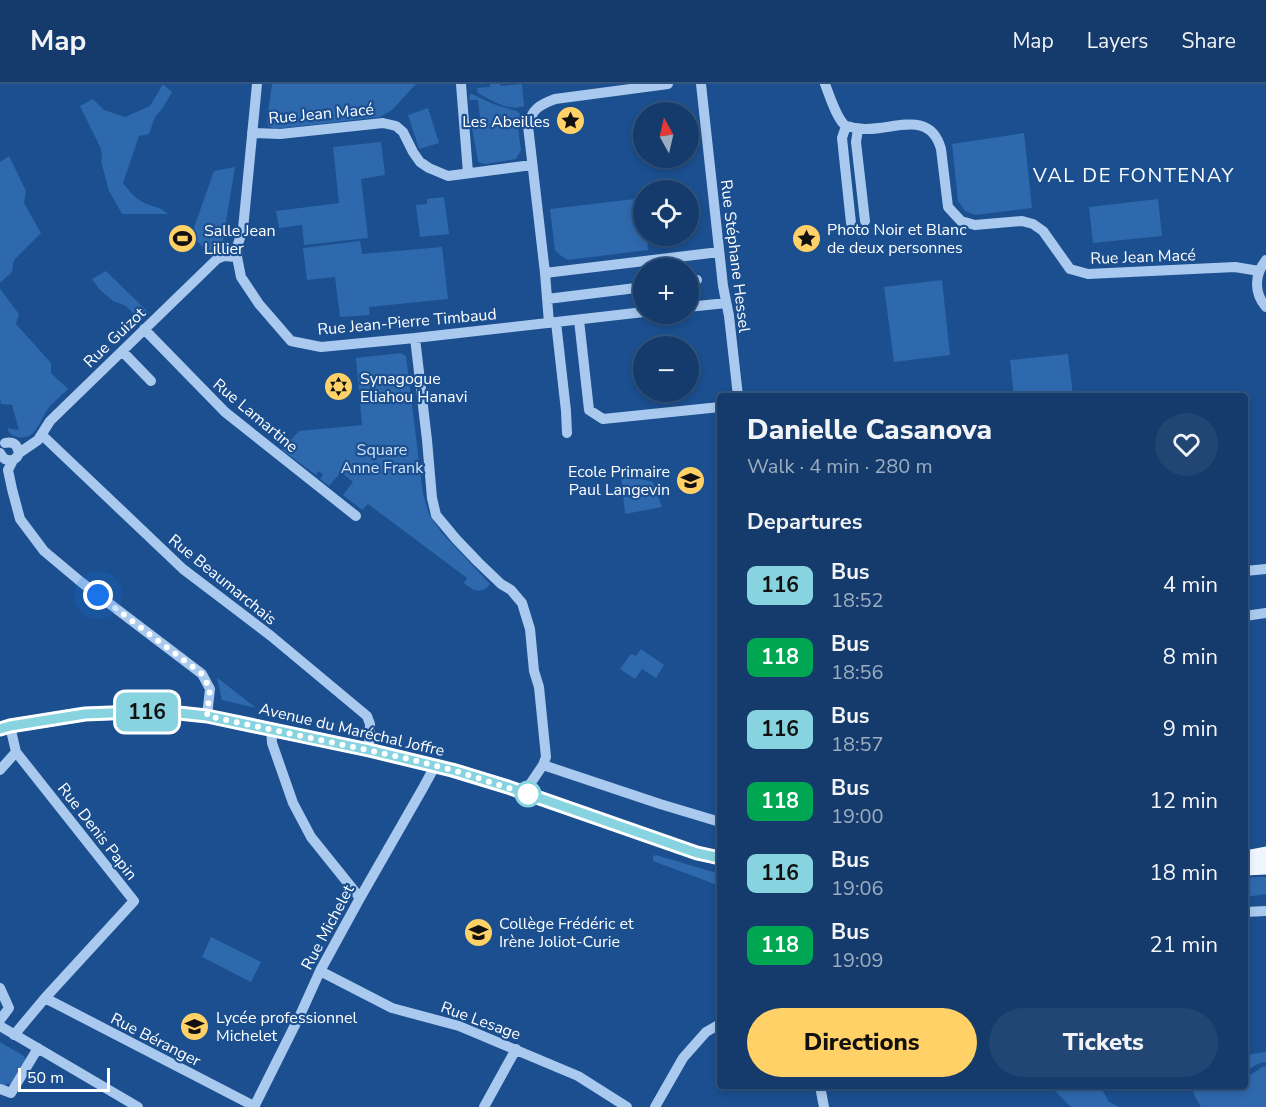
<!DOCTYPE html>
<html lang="en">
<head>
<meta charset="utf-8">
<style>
	:root { --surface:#143b6b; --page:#214673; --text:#f1f3f6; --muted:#9dadc1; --line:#33557e; --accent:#ffd166 }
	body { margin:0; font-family:"Nunito Sans",sans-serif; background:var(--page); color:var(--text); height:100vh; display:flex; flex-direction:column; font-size:22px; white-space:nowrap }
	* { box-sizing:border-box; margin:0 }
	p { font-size:20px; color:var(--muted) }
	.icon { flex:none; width:33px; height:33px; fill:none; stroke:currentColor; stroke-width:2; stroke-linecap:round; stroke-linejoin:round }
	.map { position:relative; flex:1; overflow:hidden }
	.drawer { position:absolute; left:717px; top:309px; width:531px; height:696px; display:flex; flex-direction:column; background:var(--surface); border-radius:6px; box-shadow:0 3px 9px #0003,0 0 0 2px var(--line) }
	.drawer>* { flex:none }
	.badge { padding:0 12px; border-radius:9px; font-size:21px; line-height:39px }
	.needle { width:39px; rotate:352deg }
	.controls { position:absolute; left:633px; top:18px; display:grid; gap:12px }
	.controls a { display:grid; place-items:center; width:66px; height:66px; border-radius:50%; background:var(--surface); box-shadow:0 3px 9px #0003,0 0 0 2px var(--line); font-size:30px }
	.scale { position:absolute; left:18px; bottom:15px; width:92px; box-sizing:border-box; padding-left:6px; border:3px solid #fff; border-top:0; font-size:16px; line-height:21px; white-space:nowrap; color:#fff; -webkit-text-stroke:4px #1b4f8f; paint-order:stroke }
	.you { position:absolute; width:30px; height:30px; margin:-15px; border:4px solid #fff; border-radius:50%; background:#1a73e8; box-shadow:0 0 0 9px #1a73e833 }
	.map>.badge { position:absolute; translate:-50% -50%; box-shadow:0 0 0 3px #fff }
	h2 { padding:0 30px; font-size:22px; line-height:54px }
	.round { display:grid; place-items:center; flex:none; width:63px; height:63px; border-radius:32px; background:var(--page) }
	.headline { display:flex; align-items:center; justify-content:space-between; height:102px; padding:0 30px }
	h1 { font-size:28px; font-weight:800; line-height:45px }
	.action { display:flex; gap:12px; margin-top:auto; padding:12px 30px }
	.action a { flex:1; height:69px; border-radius:36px; background:var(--accent); color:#111; font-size:24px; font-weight:800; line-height:69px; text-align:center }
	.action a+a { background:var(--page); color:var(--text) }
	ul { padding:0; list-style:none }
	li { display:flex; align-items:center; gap:18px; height:72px; padding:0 30px }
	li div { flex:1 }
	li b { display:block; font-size:22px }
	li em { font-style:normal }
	li .badge { min-width:66px; font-weight:700; text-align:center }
	header { display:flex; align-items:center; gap:36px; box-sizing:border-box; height:84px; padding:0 30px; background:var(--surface); border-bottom:2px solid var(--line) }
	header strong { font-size:28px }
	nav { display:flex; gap:33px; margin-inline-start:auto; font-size:21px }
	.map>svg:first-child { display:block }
	.green { fill:#2e69ad }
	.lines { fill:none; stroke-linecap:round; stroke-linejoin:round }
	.minor { stroke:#a9c9ee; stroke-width:10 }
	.major { stroke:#f0f6ff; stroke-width:15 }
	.line-casing { stroke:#fff; stroke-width:14 }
	.line { stroke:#87d3df; stroke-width:9 }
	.walk { stroke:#fff; stroke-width:6; stroke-dasharray:0 10.8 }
	.stop-dot { fill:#fff; stroke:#87d3df; stroke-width:3 }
	.labels { text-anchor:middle; stroke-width:4.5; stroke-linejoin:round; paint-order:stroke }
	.street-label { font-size:16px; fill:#fff; stroke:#1b4f8f }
	.poi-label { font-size:16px; fill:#fff; stroke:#1b4f8f; text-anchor:start }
	.park-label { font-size:16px; fill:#cfe3fa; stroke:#1b4f8f }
	.quarter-label { font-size:20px; letter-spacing:1.5px; fill:#fff; stroke:#1b4f8f }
</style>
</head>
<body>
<header>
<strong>Map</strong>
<nav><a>Map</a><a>Layers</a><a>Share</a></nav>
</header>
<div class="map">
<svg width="1266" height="1023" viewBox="0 0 1266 1023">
	<rect width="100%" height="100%" fill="#1b4f8f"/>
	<!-- green -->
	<path class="green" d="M163,0L172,8L162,25L155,33L149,50L139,52L123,99C128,105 133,113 141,117C151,123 158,121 168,130H122L109,107L101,77L102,74L101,65L80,22L93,15L104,26L125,33L150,22Z
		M272,0H416L392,26L380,33L275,45L268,42L267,37Z
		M490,0H500L501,2L522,0L524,22C509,28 491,16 478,9L477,4L490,3Z
		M470,10H472L493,20L517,27L520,30L518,44L521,66L516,75L485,80L480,79L478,77L472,44L481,43L478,16H469Z
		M428,24L439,59L419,65L408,31Z
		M1024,49L1032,124L975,131L965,127L958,117L952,60Z
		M381,58L385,91L361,95L368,154L304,161L302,141L279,144L276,127L339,119L333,63Z
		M9,72L26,107L24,119L41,149L15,175L13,179L12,188L0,199V78Z
		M235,83L223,156L211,170L191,152L214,87Z
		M444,113L449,150L420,153L416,121L427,120V115Z
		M643,114L644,152H647L648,166L568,176L560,171L555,166L550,125Z
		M1158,115L1162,152L1093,159L1089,123Z
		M360,157L362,170L442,163L448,215L369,223L370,231L340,233L335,193L307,196L303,164Z
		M106,187L149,229L144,234L139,235L126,222L113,217L99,205L92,195Z
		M942,196L950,271L894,278L884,203Z
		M0,205L19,230L16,240L51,279V289L68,305C61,312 52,319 47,326C39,338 36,357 17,353C11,351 9,349 7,344L19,346L12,321L1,320L0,313Z
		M401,269L406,272L423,410L429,430L442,449L490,500C482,511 473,507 464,499L467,494L368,420L362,426L343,411L353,398L341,388L329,402L320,395L323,391L319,387L316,391L282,366L299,347L362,341L356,274Z
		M1068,270L1073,312H1014L1010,276Z
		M621,391L653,398L662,423L625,430Z
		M641,565L664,581L656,594L642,585L635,595L620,585L631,570L636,572Z
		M217,594L219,595L256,624L222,616Z
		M656,771L720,790V802L653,777V772Z
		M1258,793H1266V810L1245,813V794Z
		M211,853L261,878L251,898L202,873Z
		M0,958L24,972L26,977L11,1003L8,999L5,1002L0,1000Z
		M1266,968V978C1257,979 1252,983 1245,989V971Z
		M1266,982V1023H1201L1193,1009L1196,1002H1245V995L1262,983Z
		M1050,1002H1100L1109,1018L1119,1023H1071Z"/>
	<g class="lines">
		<!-- minor -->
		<path class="minor" d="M257,0L243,145L238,160L237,173L241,193L259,220L291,257L321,263L415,254L644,228
			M461,0L468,89
			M701,0L723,202L729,232L738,312
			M825,0C829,10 837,36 846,42C847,42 855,44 855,44C886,51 929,21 941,65L948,123L961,137L975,141L1022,137L1033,140L1043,147L1070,185L1088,190L1235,183L1259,187
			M846,42L842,54L851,139
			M858,45L856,58L865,137
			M252,49L280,50L383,39L396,42L403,48L413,68L420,78L429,84L448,92L532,81
			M1266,176C1254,191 1254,209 1266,223
			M545,189L719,168
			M688,197L697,196
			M547,215L644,203
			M688,223L726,219
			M579,236L589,326L603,335L720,323
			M556,238L566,327L567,349
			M549,239L545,189L528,42C532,25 539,21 555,15L668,0
			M144,245L225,328L356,432
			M415,254L427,356L432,414L436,431L456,455L478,478L501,500L511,506L522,519L530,545L534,587L539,603L546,673L543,681L524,709
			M122,267L151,297
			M42,351L183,485L271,552L367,632L370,640L369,666
			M5,359C13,357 17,360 19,369
			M0,369C3,375 6,377 13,376
			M1245,487L1266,485
			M1245,532L1266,529
			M207,632L210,605L202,590L81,498L44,467L20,435L12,405L8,386L13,376L17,373L19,369L38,356L50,337L217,175L224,172L237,173
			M10,642L16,668L134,817L45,914L14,951
			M271,644L272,659L293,719L311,753L360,814
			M543,681L660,720L720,738
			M0,686L16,668
			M1245,828L1266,827
			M320,887L392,924L459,942L578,992L627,1023
			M0,904L9,924L0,936
			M45,914L254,1022
			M0,942L138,1023
			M820,1002L824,1023
			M0,1005L11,1009L38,964
			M254,1023L301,929L320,887L360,814L423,704L435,682
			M484,1023L516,965
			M655,1023L683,974L706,948L720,940"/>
		<!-- major -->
		<path class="major" d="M0,645L10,642L85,630L160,627L207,632L369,666L452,686L508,703L697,769L720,774
			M1245,774L1266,770
			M1245,784L1266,783"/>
	</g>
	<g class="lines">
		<defs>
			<path id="line" d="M0,645L10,642L85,630L160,627L207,632L369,666L456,687L508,703L697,769L720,774"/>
		</defs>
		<!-- line casing -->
		<use href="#line" class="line-casing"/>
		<!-- line -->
		<use href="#line" class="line"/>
		<!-- walk -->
		<path class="walk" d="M98,511L202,590L210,605L207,632L405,674L456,687L530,711L528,710"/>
	</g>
	<!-- icons -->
	<defs>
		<symbol id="sight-disc" viewBox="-11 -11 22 22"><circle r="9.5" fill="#ffd166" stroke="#1b4f8f"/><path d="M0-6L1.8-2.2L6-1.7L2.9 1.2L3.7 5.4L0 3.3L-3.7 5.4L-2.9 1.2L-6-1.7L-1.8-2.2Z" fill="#111"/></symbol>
		<symbol id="stadium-disc" viewBox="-11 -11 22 22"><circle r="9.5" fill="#ffd166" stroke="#1b4f8f"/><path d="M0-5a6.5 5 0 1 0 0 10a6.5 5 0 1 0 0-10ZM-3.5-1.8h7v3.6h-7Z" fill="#111"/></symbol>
		<symbol id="synagogue-disc" viewBox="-11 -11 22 22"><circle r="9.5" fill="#ffd166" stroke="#1b4f8f"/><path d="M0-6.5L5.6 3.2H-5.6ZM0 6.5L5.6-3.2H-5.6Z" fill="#111"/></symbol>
		<symbol id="school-disc" viewBox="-11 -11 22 22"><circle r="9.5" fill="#ffd166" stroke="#1b4f8f"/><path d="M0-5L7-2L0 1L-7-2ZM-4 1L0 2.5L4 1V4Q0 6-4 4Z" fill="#111"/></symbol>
	</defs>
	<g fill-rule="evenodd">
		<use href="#sight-disc" x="554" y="20" width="33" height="33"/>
		<use href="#sight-disc" x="790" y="138" width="33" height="33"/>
		<use href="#stadium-disc" x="166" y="138" width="33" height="33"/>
		<use href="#synagogue-disc" x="322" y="286" width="33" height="33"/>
		<use href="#school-disc" x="674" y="380" width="33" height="33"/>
		<use href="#school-disc" x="462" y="832" width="33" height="33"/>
		<use href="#school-disc" x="178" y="926" width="33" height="33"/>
	</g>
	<!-- markers -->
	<circle class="stop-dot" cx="528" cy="710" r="12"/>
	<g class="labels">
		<!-- street labels -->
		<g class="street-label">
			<text transform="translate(321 29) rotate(-5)" y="6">Rue Jean Macé</text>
			<text transform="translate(736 172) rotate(83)" y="6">Rue Stéphane Hessel</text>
			<text transform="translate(1143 172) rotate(-2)" y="6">Rue Jean Macé</text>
			<text transform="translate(407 237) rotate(-5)" y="6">Rue Jean-Pierre Timbaud</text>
			<text transform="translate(114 253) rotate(-44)" y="6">Rue Guizot</text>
			<text transform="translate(256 331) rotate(40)" y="6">Rue Lamartine</text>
			<text transform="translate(223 495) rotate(39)" y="6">Rue Beaumarchais</text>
			<text transform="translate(352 645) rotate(13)" y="6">Avenue du Maréchal Joffre</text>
			<text transform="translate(98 747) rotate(52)" y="6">Rue Denis Papin</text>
			<text transform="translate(327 843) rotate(-62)" y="6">Rue Michelet</text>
			<text transform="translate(481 936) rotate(20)" y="6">Rue Lesage</text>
			<text transform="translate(156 955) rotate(27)" y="6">Rue Béranger</text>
		</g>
		<!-- poi labels -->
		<g class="poi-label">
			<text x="550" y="43" text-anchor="end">Les Abeilles</text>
			<text x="827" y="151">Photo Noir et Blanc<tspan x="827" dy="18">de deux personnes</tspan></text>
			<text x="204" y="152">Salle Jean<tspan x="204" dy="18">Lillier</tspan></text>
			<text x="360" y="300">Synagogue<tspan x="360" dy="18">Eliahou Hanavi</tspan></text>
			<text x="670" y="393" text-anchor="end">Ecole Primaire<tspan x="670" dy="18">Paul Langevin</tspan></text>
			<text x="499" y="845">Collège Frédéric et<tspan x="499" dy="18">Irène Joliot-Curie</tspan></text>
			<text x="216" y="939">Lycée professionnel<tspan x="216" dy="18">Michelet</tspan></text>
		</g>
		<!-- park labels -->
		<g class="park-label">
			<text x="382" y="371">Square<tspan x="382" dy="18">Anne Frank</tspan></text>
		</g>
		<!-- quarter labels -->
		<g class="quarter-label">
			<text x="1134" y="98">VAL DE FONTENAY</text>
		</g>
	</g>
</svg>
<div class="controls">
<a><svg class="needle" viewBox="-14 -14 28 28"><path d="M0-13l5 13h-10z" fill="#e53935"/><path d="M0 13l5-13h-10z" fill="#9dadc1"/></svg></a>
<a><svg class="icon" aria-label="locate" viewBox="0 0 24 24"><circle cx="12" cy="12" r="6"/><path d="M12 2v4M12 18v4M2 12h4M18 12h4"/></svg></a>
<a>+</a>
<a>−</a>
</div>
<div class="scale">50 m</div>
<div class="you" style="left:98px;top:511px"></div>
<b class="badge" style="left:147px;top:628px;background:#87d3df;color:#111">116</b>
<section class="drawer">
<div class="headline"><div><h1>Danielle Casanova</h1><p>Walk · 4 min · 280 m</p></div><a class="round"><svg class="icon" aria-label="heart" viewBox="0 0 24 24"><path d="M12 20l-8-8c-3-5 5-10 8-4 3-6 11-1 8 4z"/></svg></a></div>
<h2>Departures</h2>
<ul>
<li><span class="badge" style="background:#87d3df;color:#111">116</span><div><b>Bus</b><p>18:52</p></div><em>4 min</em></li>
<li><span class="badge" style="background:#00a651;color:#fff">118</span><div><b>Bus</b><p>18:56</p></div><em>8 min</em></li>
<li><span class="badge" style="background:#87d3df;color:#111">116</span><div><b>Bus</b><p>18:57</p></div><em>9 min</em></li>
<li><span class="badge" style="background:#00a651;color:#fff">118</span><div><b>Bus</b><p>19:00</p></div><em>12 min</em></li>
<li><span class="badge" style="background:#87d3df;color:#111">116</span><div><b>Bus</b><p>19:06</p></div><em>18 min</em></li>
<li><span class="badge" style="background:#00a651;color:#fff">118</span><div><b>Bus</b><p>19:09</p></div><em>21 min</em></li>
</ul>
<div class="action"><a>Directions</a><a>Tickets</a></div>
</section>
</div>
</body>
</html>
